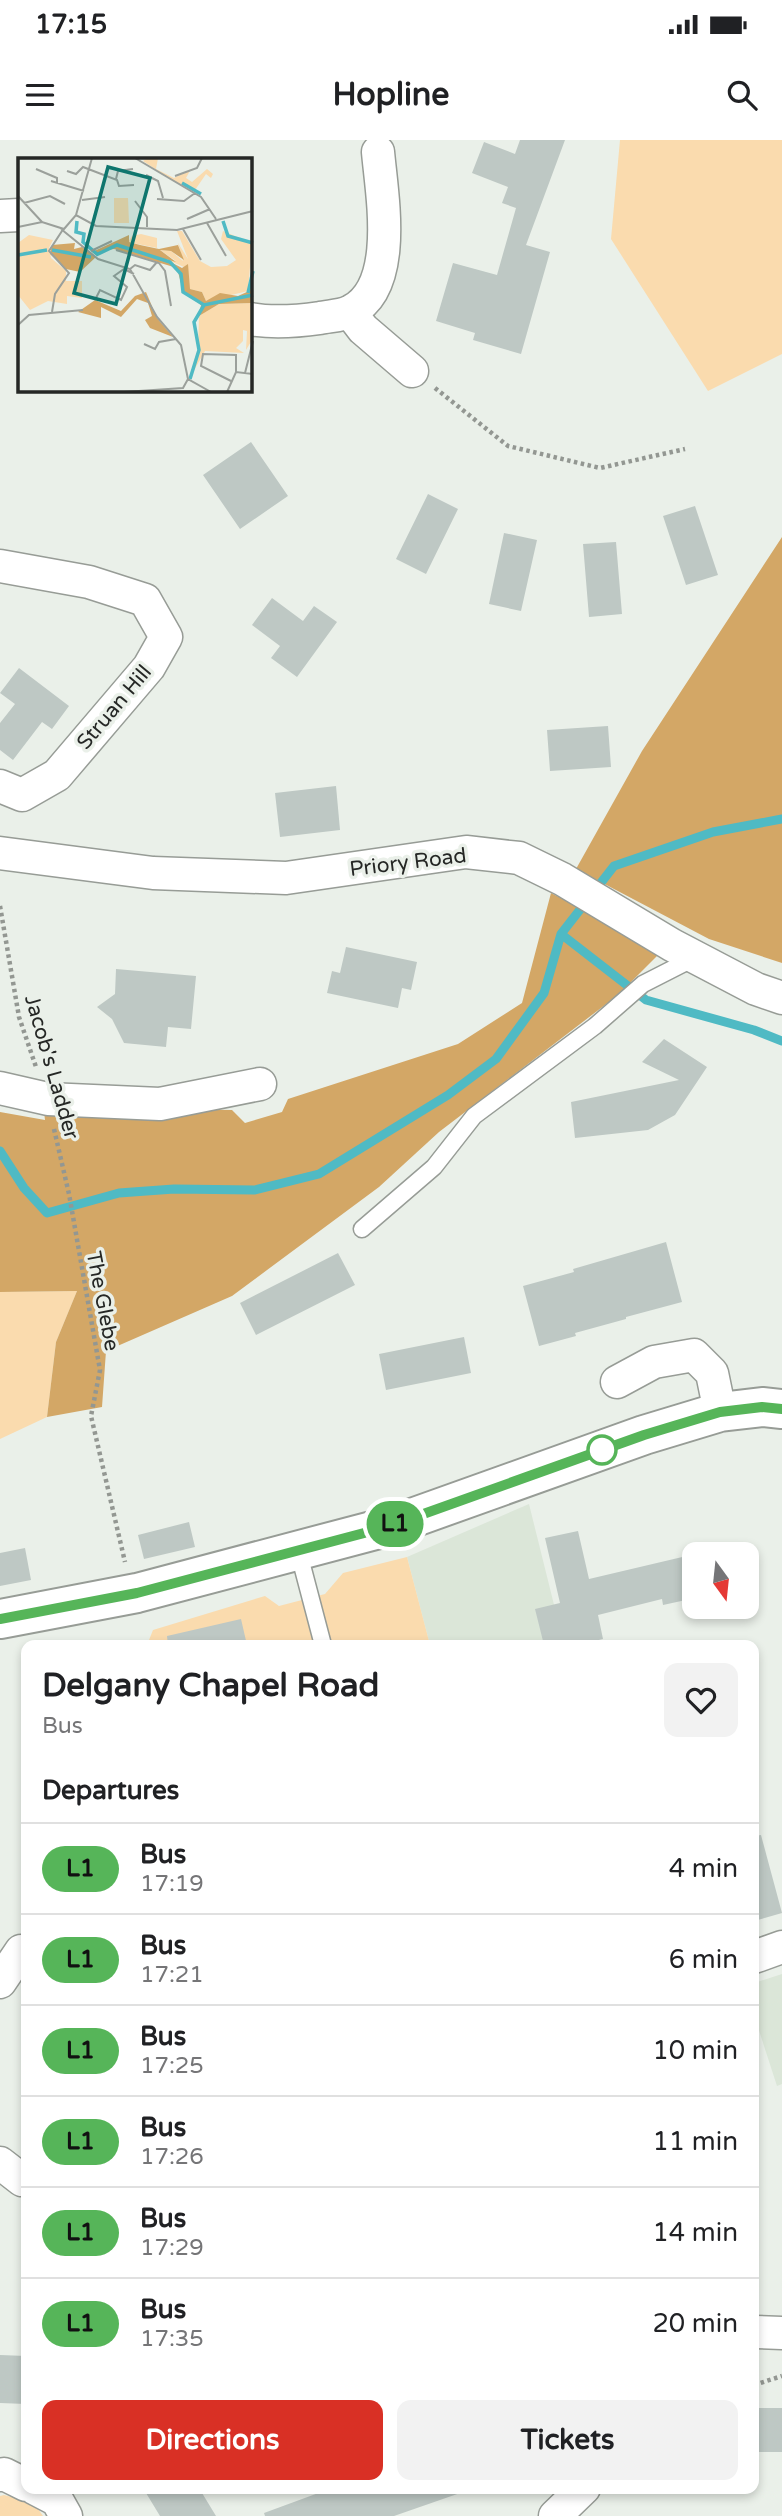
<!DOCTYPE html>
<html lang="en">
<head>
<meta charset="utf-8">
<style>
	:root { --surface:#fff; --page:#f2f2f2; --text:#202124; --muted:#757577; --line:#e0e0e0; --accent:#d93025 }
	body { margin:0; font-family:"Varela Round",sans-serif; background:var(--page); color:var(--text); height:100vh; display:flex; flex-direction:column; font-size:26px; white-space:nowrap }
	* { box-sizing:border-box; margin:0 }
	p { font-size:23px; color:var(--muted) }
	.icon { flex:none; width:38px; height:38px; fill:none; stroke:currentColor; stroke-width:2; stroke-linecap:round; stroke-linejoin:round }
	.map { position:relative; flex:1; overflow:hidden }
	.side { position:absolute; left:21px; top:1500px; width:738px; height:854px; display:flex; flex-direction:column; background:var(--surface); border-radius:14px; box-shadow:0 4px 10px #0003 }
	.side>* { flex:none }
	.badge { padding:0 14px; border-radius:23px; font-size:24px; line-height:46px }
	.needle { width:46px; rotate:165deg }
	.buttons { position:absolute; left:682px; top:1402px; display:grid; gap:14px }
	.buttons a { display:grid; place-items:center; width:77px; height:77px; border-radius:14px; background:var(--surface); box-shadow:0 4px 10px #0003; font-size:35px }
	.map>.badge { position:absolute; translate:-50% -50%; box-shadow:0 0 0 4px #fff }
	h2 { padding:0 21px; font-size:26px; line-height:63px }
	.round { display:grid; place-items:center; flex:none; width:74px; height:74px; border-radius:14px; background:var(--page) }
	.headline { display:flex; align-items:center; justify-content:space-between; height:119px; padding:0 21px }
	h1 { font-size:33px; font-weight:800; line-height:52px }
	.action { display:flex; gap:14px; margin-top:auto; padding:14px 21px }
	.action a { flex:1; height:80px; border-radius:14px; background:var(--accent); color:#fff; font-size:28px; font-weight:800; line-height:80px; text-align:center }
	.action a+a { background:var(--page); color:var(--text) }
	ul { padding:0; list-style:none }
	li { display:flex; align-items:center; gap:21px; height:91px; padding:0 21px; border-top:2px solid var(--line) }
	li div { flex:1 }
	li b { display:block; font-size:26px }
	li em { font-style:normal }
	li .badge { min-width:77px; font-weight:700; text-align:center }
	.status { display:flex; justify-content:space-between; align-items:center; height:49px; padding:0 35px; background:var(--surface); direction:ltr }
	.status svg { height:19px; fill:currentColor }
	header { display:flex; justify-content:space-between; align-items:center; height:91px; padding:0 21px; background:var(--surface); font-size:32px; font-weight:800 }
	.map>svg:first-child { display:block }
	.built { fill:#dbe6d8 }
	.green { fill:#fadbae }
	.forest { fill:#d3a766 }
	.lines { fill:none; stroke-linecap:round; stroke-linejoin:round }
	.stream { stroke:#4fbac4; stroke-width:9 }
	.building { fill:#bec8c4 }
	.lane-casing { stroke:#979c96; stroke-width:19 }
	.street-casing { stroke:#979c96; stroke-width:35 }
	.secondary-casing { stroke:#979c96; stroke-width:42 }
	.path { stroke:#939792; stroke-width:4.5; stroke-dasharray:3.5 3.5; stroke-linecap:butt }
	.lane { stroke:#fff; stroke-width:16 }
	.street { stroke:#fff; stroke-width:32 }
	.secondary { stroke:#fff; stroke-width:38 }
	.line-casing { stroke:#fff; stroke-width:16 }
	.line { stroke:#56b559; stroke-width:10 }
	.stop-dot { fill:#fff; stroke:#56b559; stroke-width:3.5 }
	.labels { text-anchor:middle; stroke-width:7; stroke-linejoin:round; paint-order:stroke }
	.street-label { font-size:21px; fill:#252725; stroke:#eaf0e9 }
	.inset-river { fill:none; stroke:#4fbac4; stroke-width:3.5 }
	.inset-road { fill:none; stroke:#9ba09b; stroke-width:2 }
	.view { fill:#0f766e; fill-opacity:0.15; stroke:#0f766e; stroke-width:3.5 }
	.inset-edge { fill:none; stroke:#252725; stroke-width:3.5 }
</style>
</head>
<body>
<div class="status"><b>17:15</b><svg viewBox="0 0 49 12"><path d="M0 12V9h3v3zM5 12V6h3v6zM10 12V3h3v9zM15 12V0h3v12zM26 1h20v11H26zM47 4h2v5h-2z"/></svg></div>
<header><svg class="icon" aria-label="menu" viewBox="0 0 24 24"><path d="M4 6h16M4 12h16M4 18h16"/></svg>Hopline<svg class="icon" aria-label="search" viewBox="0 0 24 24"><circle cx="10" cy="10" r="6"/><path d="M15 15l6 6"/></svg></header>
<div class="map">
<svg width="782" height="2376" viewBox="0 0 782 2376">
	<rect width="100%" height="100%" fill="#eaf0e9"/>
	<!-- built -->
	<path class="built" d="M529,1364L564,1505H430L407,1417Z
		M782,1834V1944L777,1946L754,1875V1843Z"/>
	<!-- green -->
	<path class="green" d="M620,0H782V214L708,251L611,99Z
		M77,1151L56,1202L47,1277L0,1299V1152Z
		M407,1417L430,1505H147L153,1490L265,1456L279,1466L325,1454L343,1433Z
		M4,2355L34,2363L43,2376H0V2356Z"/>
	<!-- forest -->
	<path class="forest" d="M782,397V823L709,799L576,729L642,611Z
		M551,753L663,810L618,855L439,992L379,1047L232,1156L106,1211L102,1267L47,1277L56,1202L77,1151L0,1152V972L45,980L43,964L66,968L232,970L245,983L282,972L288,959L458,904L522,863Z"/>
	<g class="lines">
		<!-- stream -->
		<path class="stream" d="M561,794L646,860L754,890L782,901
			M0,1011L24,1048L47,1073L119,1053L174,1049L255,1050L319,1034L448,955L496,919L544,853L561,794L614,726L713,692L782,679"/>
	</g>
	<!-- building -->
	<path class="building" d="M520,0H565L526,105L550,112L521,214L473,200L475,193L436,181L453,123L497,135L516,68L502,63L508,47L472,33L484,2L515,14Z
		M251,302L288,356L240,389L203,335Z
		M428,354L458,369L426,434L396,419Z
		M695,366L718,435L686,445L663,376Z
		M504,393L537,400L521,471L489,464Z
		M616,402L622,474L589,477L583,404Z
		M272,458L303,481L314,466L337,482L297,537L271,518L280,506L252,485Z
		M19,528L69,566L52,589L42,582L13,620L0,610V583L15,564L0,553Z
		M608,586L611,627L550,631L547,590Z
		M336,646L340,690L280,697L275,653Z
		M346,807L417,822L411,850L402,848L398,868L327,853L332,831L340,833Z
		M116,829L196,836L191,889L168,887L166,907L124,903L112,879L97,867L115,854Z
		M664,899L707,927L675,975L648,990L575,998L571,962L679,940L642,922Z
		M666,1102L682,1162L626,1177V1179L575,1193L576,1196L539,1206L523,1146L574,1132L573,1129Z
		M338,1113L355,1145L256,1195L240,1163Z
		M464,1197L471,1233L386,1250L379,1214Z
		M189,1382L195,1407L144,1419L138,1395Z
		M578,1391L589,1439L695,1414V1458L663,1465L662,1459L598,1475L603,1499L577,1505H544L535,1469L560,1463L545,1398Z
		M25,1408L31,1440L0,1446V1413Z
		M241,1479L247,1505H168L167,1496Z
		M761,1695L782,1773L754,1781V1696Z
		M0,2215L26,2216V2264L0,2263Z
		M754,2268H782V2312H754Z
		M143,2348H199L216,2376H160Z
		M332,2348H462L463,2352L394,2376H265L264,2373Z"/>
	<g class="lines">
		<defs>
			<path id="lane" d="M362,1089L434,1027L474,976L595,886L643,844L696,817
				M298,1410L323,1505"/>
			<path id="street" d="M0,76L19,75
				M350,172L363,189L412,231
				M250,179C271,183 299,181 320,178C329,176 342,176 351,171C399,147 382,56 378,12
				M0,426L89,442L145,460L166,497L149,527L57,635L22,655L0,646
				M0,713L153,733L286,738L466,712L519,718L562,739L672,805L756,849L782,858
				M0,948L48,959L160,964L260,944
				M617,1242L654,1222L694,1215L712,1233L720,1272
				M754,1817L782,1807
				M0,1842L21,1811
				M0,2023L22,2040
				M754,2192L782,2193
				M0,2335L4,2334L26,2345
				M34,2348L57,2360L66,2376
				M555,2376L584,2348"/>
			<path id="secondary" d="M0,1479L137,1453L387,1387L644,1295L720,1272L762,1267L782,1269"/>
		</defs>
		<!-- lane casing -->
		<use href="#lane" class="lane-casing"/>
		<!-- street casing -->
		<use href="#street" class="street-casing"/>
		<!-- secondary casing -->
		<use href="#secondary" class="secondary-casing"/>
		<!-- path -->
		<path class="path" d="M435,248L508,306L600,328L685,309
			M0,766L19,877L36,927
			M54,989L69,1054L100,1230L91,1276L125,1422
			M754,2245L782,2236"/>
		<!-- lane -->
		<use href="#lane" class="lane"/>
		<!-- street -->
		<use href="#street" class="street"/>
		<!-- secondary -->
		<use href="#secondary" class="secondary"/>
	</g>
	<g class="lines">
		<defs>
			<path id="line" d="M0,1479L137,1453L387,1387L644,1295L720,1272L762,1267L782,1269"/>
		</defs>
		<!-- line casing -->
		<use href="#line" class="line-casing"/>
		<!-- line -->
		<use href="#line" class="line"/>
	</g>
	<!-- markers -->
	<circle class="stop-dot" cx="602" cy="1310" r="14"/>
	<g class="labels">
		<!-- street labels -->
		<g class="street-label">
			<text transform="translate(114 567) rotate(-50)" y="7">Struan Hill</text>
			<text transform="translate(408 722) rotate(-7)" y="7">Priory Road</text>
			<text transform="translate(52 927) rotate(74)" y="7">Jacob's Ladder</text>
			<text transform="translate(103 1161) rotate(79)" y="7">The Glebe</text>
		</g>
	</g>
	<!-- overview -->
	<g transform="translate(18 18)">
		<rect width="234" height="234" fill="#eaf0e9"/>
		<path d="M130,0H140L138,11L156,20L173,11L168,20L174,24L189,11L195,16L193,20L188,16L177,32L157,24L125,3ZM96,40H110L111,65H96ZM159,73H164L182,103L193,109L209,108L218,102L203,81L205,73L234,85L230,133L188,143L184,134L172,131L166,109L147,101L158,103L142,92L153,93L165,103L160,85L170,101ZM123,76L139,80V90L110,84L114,78ZM11,77L35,82L31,90L33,100L48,113V123H64V140L49,138V146L30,143L12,152L0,137V85ZM234,145V182L228,192L229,173L225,172V183L218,190L226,195L187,193L171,221L180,191L181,158L201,146Z" fill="#fadbae"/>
		<path d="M111,77V84L122,87L141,91L160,87L166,102L153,93L142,92L158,104L147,101L164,110L170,106L172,131L184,134L188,143L202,135L220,138L231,133L234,114V145L201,146L181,158L183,147L165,133L159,110L96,91L83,93L79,98L74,94ZM57,85L56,91L64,89L78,99L62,114L48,111L32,96L34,87ZM128,134L139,160L155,179L132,170L127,162L134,158L130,145L119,141L103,159L83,149V160L60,154L77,142L103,153L117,138Z" fill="#d3a766"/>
		<path class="inset-river" d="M164,25L183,36M59,63L58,74L66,76L65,84L79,96M205,63L210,78L235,85M34,92L73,99M0,97L29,92M78,97L99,87L152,104L163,116L165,134L186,147L235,137M230,135L235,113M172,221L181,192L176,164L186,147"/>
		<path class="inset-road" d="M79,0H106M117,0L183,39L198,61M18,11L39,20V25M49,13L58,16L65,9L99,22L101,28L116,27M128,17L140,23L145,40M157,18L179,10L184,0M98,21L100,13L115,11M33,23L66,33M0,38L24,64M139,41L166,43L177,35M64,42L87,39M117,43L129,59V69M6,45L32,38L47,46M58,57L74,0M169,61L192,51M189,65L208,98M0,69L24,64L46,71L58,57L78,68L159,72L235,53M43,71L80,101L112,111L139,159L163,187L170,221L193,234M165,71L183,102M98,92L141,105L147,113L153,148M73,93L94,83M112,111L117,107L132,112L139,104M78,140L82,132L103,142L109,129L96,118L106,111L116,116M34,154L37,136L51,115L31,93L44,73M0,167L11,157L65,152M126,186L137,191L141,184L158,181M227,215L235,183M213,223L183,208L185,196L218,197V214M106,234L165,230L170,221M209,234L218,214L235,216"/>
		<path class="view" d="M90,9L132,20L98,146L56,135Z"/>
		<rect width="234" height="234" class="inset-edge"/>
	</g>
</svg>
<div class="buttons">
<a><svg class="needle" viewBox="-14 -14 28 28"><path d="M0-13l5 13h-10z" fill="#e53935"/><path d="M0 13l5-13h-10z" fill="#757577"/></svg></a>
</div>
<b class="badge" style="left:395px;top:1384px;background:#56b559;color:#111">L1</b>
<section class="side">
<div class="headline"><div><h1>Delgany Chapel Road</h1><p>Bus</p></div><a class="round"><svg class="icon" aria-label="heart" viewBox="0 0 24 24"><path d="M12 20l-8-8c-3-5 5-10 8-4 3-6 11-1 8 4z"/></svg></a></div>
<h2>Departures</h2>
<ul>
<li><span class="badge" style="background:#56b559;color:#111">L1</span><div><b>Bus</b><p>17:19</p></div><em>4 min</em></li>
<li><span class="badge" style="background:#56b559;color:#111">L1</span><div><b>Bus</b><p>17:21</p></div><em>6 min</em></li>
<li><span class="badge" style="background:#56b559;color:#111">L1</span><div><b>Bus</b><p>17:25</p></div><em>10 min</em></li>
<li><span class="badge" style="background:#56b559;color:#111">L1</span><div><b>Bus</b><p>17:26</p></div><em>11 min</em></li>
<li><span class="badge" style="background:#56b559;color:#111">L1</span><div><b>Bus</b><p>17:29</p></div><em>14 min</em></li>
<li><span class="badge" style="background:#56b559;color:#111">L1</span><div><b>Bus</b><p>17:35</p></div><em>20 min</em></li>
</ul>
<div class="action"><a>Directions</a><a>Tickets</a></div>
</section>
</div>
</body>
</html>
